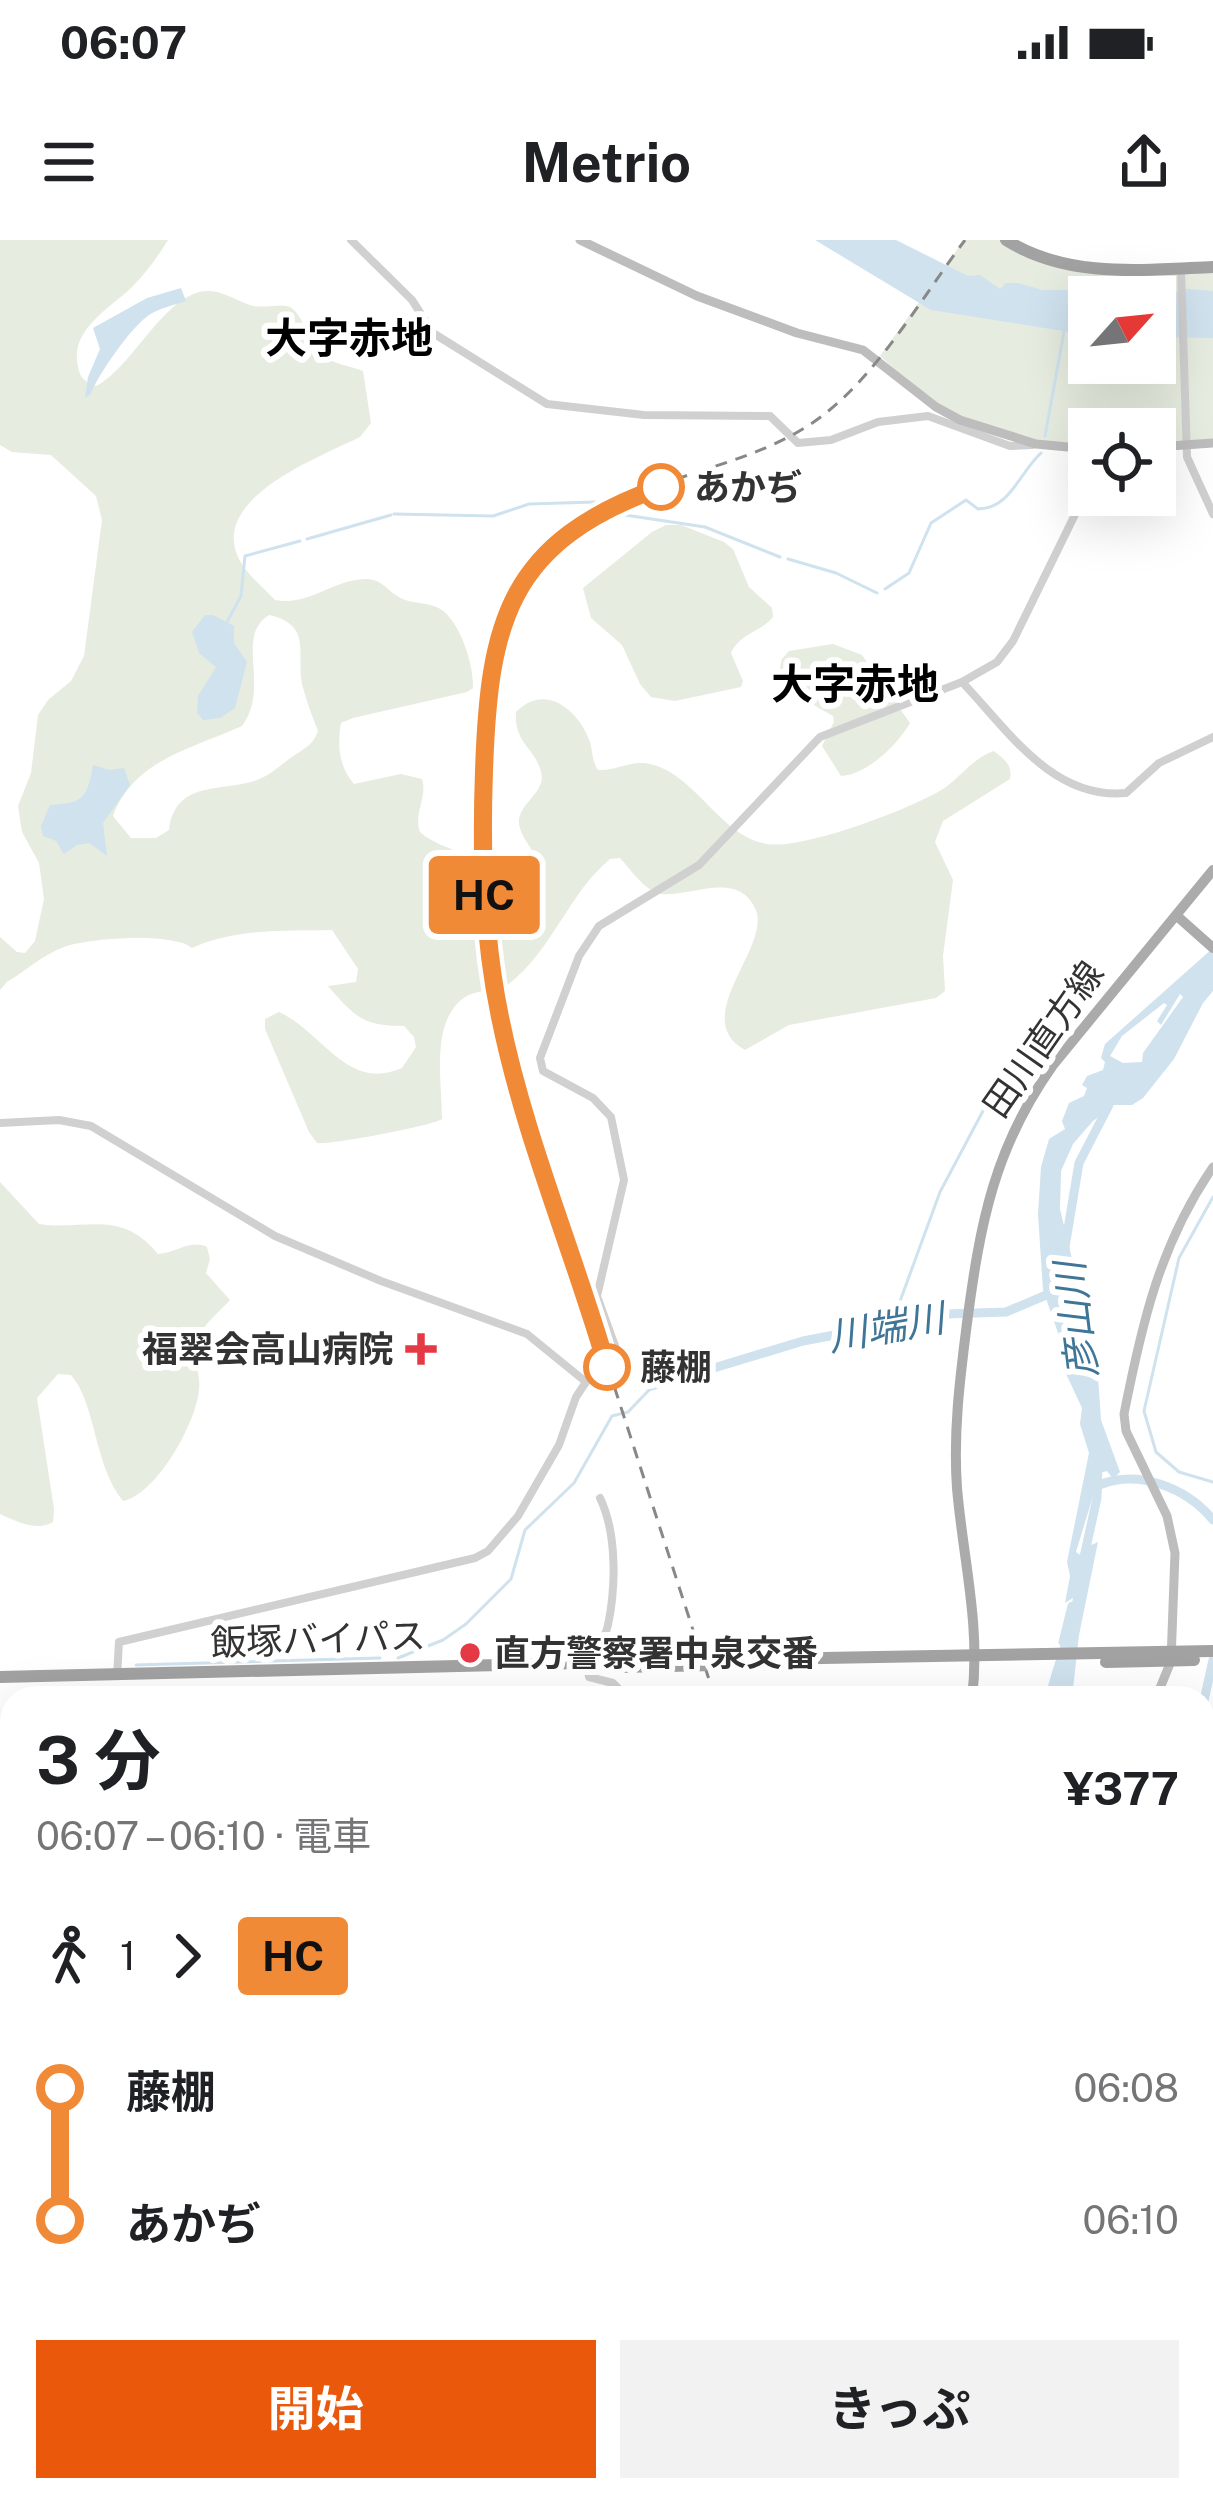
<!DOCTYPE html>
<html lang="ja">
<head>
<meta charset="utf-8">
<style>
	:root { --surface:#fff; --page:#f2f2f2; --text:#202124; --muted:#757577; --accent:#ea580c }
	body { margin:0; font-family:"Public Sans","Noto Sans JP",sans-serif; background:var(--page); color:var(--text); height:100vh; display:flex; flex-direction:column; font-size:45px; white-space:nowrap }
	* { box-sizing:border-box; margin:0 }
	p { font-size:39px; color:var(--muted) }
	.icon { flex:none; width:66px; height:66px; fill:none; stroke:currentColor; stroke-width:2; stroke-linecap:round; stroke-linejoin:round }
	.map { position:relative; flex:1; overflow:hidden }
	.drawer { position:absolute; left:0px; top:1446px; width:1215px; height:816px; display:flex; flex-direction:column; background:var(--surface); border-radius:36px 36px 0 0; box-shadow:0 12px 48px #0002 }
	.drawer>* { flex:none }
	.badge { padding:0 24px; border-radius:9px; font-size:42px; line-height:78px }
	.needle { width:78px; rotate:63deg }
	.buttons { position:absolute; left:1068px; top:36px; display:grid; gap:24px }
	.buttons a { display:grid; place-items:center; width:108px; height:108px; border-radius:0px; background:var(--surface); box-shadow:0 12px 48px #0002; font-size:60px }
	.map>.badge { position:absolute; translate:-50% -50%; box-shadow:0 0 0 6px #fff }
	.legs { display:flex; align-items:center; gap:18px; height:132px; padding:0 36px; font-size:39px }
	.legs p { margin-inline-start:auto }
	.head { display:flex; align-items:center; justify-content:space-between; height:204px; padding:0 36px }
	h1 { font-size:66px; font-weight:700; line-height:90px }
	.cta { display:flex; gap:24px; margin-top:auto; padding:24px 36px }
	.cta a { flex:1; height:138px; border-radius:0px; background:var(--accent); color:#fff; font-size:48px; font-weight:700; line-height:138px; text-align:center }
	.cta a+a { background:var(--page); color:var(--text) }
	ul { padding:0 36px; list-style:none }
	li { display:flex; align-items:center; gap:42px; height:132px; font-size:45px }
	li i { display:grid; place-items:center; width:18px; height:100%; margin:0 15px; background:currentColor }
	li i::after { content:''; width:30px; height:30px; margin:-15px; border:9px solid; border-radius:50%; background:var(--surface) }
	li p { margin-inline-start:auto }
	li:first-child i { background:linear-gradient(#0000 50%,currentColor 0) }
	li:last-child i { background:linear-gradient(currentColor 50%,#0000 0) }
	.status { display:flex; justify-content:space-between; align-items:center; height:84px; padding:0 60px; background:var(--surface); direction:ltr }
	.status svg { height:33px; fill:currentColor }
	header { display:flex; justify-content:space-between; align-items:center; height:156px; padding:0 36px; background:var(--surface); font-size:54px; font-weight:700 }
	.map>svg:first-child { display:block }
	.green { fill:#e6ecdf; fill-rule:evenodd }
	.water { fill:#cfe2ee; fill-rule:evenodd }
	.lines { fill:none; stroke-linecap:round; stroke-linejoin:round }
	.stream { stroke:#cfe2ee; stroke-width:3 }
	.river { stroke:#cfe2ee; stroke-width:9 }
	.tertiary { stroke:#d0d0d0; stroke-width:8 }
	.secondary { stroke:#bdbdbd; stroke-width:9 }
	.primary { stroke:#ababab; stroke-width:10 }
	.trunk { stroke:#a2a2a2; stroke-width:12 }
	.rail { stroke:#888; stroke-width:3; stroke-dasharray:12 9; stroke-linecap:butt }
	.trunk-bridge { stroke:#a2a2a2; stroke-width:12 }
	.line-1-casing { stroke:#fff; stroke-width:27 }
	.line-1 { stroke:#f08a37; stroke-width:18 }
	.stop-1-dot { fill:#fff; stroke:#f08a37; stroke-width:6 }
	.poi-dot { fill:#e63946; stroke:#fff; stroke-width:4.5 }
	.labels { text-anchor:middle; stroke-width:12; stroke-linejoin:round; paint-order:stroke }
	.stop-label { font-size:36px; font-weight:bold; fill:#333; stroke:#fff; text-anchor:start }
	.street-label { font-size:36px; fill:#333; stroke:#fff }
	.poi-label { font-size:36px; font-weight:bold; fill:#333; stroke:#fff; text-anchor:end }
	.water-label { font-size:39px; font-style:italic; fill:#3f7597; stroke:#fff }
	.quarter-label { font-size:42px; font-weight:bold; fill:#000; stroke:#fff }
</style>
</head>
<body>
<div class="status"><b>06:07</b><svg viewBox="0 0 49 12"><path d="M0 12V9h3v3zM5 12V6h3v6zM10 12V3h3v9zM15 12V0h3v12zM26 1h20v11H26zM47 4h2v5h-2z"/></svg></div>
<header><svg class="icon" aria-label="menu" viewBox="0 0 24 24"><path d="M4 6h16M4 12h16M4 18h16"/></svg>Metrio<svg class="icon" aria-label="share" viewBox="0 0 24 24"><path d="M12 15V3M7 8l5-5 5 5M5 13v7h14v-7"/></svg></header>
<div class="map">
<svg width="1213" height="2262" viewBox="0 0 1213 2262">
	<rect width="100%" height="100%" fill="#fff"/>
	<!-- green -->
	<path class="green" d="M0,0H168C159,15 146,33 133,46C111,68 69,89 78,127C80,139 86,142 96,146C133,128 166,50 209,51C223,51 239,62 253,66C264,68 281,64 290,67C302,73 309,102 321,113C334,125 347,125 363,131L371,183L360,197C320,217 211,257 238,317C245,333 263,347 275,360C310,366 332,340 365,339C381,339 385,348 397,356C410,365 429,361 442,370C461,384 474,426 473,448L467,452L353,478L341,483C337,505 339,527 354,544L401,534L422,539C428,556 413,574 420,592C435,606 457,608 472,621C492,640 483,666 495,686L503,684L538,642L542,626C536,614 521,598 519,584C517,563 547,553 541,532C535,507 514,504 516,472C545,442 579,470 590,502C593,513 592,521 598,530C613,531 629,522 644,523C694,529 718,596 767,604C803,610 911,569 943,549C961,537 974,517 994,511C1004,519 1013,525 1010,539L943,581L935,602L953,640L943,716L945,751L936,758L789,785L745,810C687,778 774,705 755,668C737,630 691,657 661,654C646,652 630,629 620,618L610,619C569,653 552,710 510,743C492,757 471,743 453,769C433,796 442,847 442,879C432,886 330,905 317,903L309,892L265,789V779L279,772C324,793 347,852 402,828L416,807L414,797L404,786C363,786 355,777 328,746L356,742L358,729L332,690C285,691 236,688 192,708C173,692 88,698 64,707C44,714 25,731 7,742L0,750V697L17,712L25,713L35,701L44,659L39,623L22,592L18,566L31,533L38,475L48,460L71,441L84,416L102,280L96,256L51,215L12,212L0,205ZM269,375C313,385 296,413 302,444C306,460 312,476 318,491C312,507 304,508 292,517C278,527 269,537 251,542C215,551 175,543 169,590L156,598H131L113,576C134,519 194,508 242,486C271,447 234,397 269,375Z
		M964,0H1000L1043,22L1213,30V200L1155,203V189H1089V206C1043,204 989,193 948,171C923,157 902,135 880,116ZM1089,57H1155V123H1089Z
		M666,285H681L724,302L733,309L749,347L772,368L773,377C761,392 740,393 731,413L743,441L741,447L675,461L651,457L640,444L622,405L591,378L583,348L652,292Z
		M833,404L862,415L910,483C898,504 867,535 841,536L822,506L834,482L833,476L798,456L778,437L782,419L789,411Z
		M0,942L39,984C86,991 120,968 158,1014C176,1013 191,999 207,1007L210,1019L206,1033L230,1060C218,1073 201,1086 196,1104C193,1118 201,1135 199,1150C196,1183 157,1254 123,1261C94,1226 96,1163 71,1135L58,1134L37,1158L54,1269L53,1282C36,1292 16,1281 0,1274Z
		M12,2187V2250H121L140,2262H0L3,2193Z"/>
	<!-- water -->
	<path class="water" d="M815,0H896L968,36L980,35L1000,49L1006,43H1018L1042,50H1126L1158,56L1188,49L1213,51V98L1155,97V57H1089V95L931,70Z
		M181,48L186,61C174,65 160,68 149,75C131,87 98,135 90,155L85,158L88,137L100,109L93,88L147,58Z
		M205,375H213L234,386V403L247,422L235,468L220,478L203,480L197,473L198,456L216,427L199,413L192,392Z
		M93,525L110,530L124,528L130,545L103,583L107,616L89,603L77,605L64,614L56,601L43,596L41,586L50,565C84,563 87,558 93,525Z
		M1213,708V751L1203,763L1174,819L1143,858L1132,865H1113L1092,882L1073,904L1061,931L1060,969L1097,1122L1101,1180L1120,1232L1113,1239L1107,1231L1100,1233L1076,1312L1083,1317L1089,1306L1098,1302L1079,1395L1072,1458H1045C1053,1423 1067,1393 1073,1358L1065,1363L1070,1336L1067,1322L1089,1213L1080,1184L1082,1168L1067,1136L1063,1107L1043,1050L1038,974L1041,927L1049,899L1065,889L1062,881L1069,863L1084,856L1087,848L1082,845L1087,836L1103,830L1105,822L1101,818L1105,804ZM1180,754L1183,757L1143,813L1142,822L1123,823L1110,816L1122,796L1164,763L1167,765L1157,781L1161,785Z"/>
	<g class="lines">
		<!-- stream -->
		<path class="stream" d="M1045,196L1064,92
			M394,274L493,276L529,264L595,262
			M625,275L705,287L780,317
			M307,299L391,275
			M788,319L836,333L877,353
			M885,349L909,333L931,283L966,260L978,269C1011,268 1019,233 1041,213
			M227,382L241,356L245,316L300,301
			M1213,957L1179,1018L1144,1171L1156,1212L1179,1232L1213,1242
			M903,1082L899,1064L940,952L984,869
			M398,1418L443,1400L466,1384L511,1339L525,1290L574,1243L612,1176L628,1172L649,1150L704,1131
			M136,1425L380,1418
			M1203,1607L1213,1584"/>
		<!-- river -->
		<path class="river" d="M1065,1007L1079,923L1109,865
			M704,1131L803,1101L946,1074L1006,1072L1051,1053
			M1099,1245C1139,1229 1187,1248 1213,1280
			M1082,1326L1097,1258L1098,1225
			M1063,1402L1072,1366
			M1203,1465L1213,1420
			M1187,2250L1190,2262"/>
		<!-- tertiary -->
		<path class="tertiary" d="M351,0L412,60L433,93L547,164L644,175L770,176L798,203L831,200L878,182L928,176L1010,206L1032,205
			M1181,30L1187,217L1213,274
			M962,442C1007,489 1052,560 1126,553L1159,523L1213,497
			M0,883L59,880L91,886L275,996L381,1041L527,1094L586,1142
			M600,1258C617,1293 616,1347 608,1385C603,1409 583,1405 589,1437L613,1443L628,1458
			M117,1436L119,1402L475,1318L488,1311L518,1276L559,1205L576,1157L586,1142L618,1114L597,1056L624,940L611,877L593,858L543,831L540,818L579,716L599,686L699,625L820,497L962,442L997,422L1013,401L1089,246
			M0,1812L12,1819
			M12,2067L9,2072L12,2089
			M0,2188L12,2172
			M0,2224V2226"/>
		<!-- secondary -->
		<path class="secondary" d="M580,0L697,56L797,93L863,110L936,167L960,180L1036,204L1089,209
			M1155,207L1213,203
			M1156,1458L1171,1421L1175,1313L1167,1276L1126,1191L1124,1174C1142,1083 1160,1004 1213,927
			M933,2262L937,2250"/>
		<!-- primary -->
		<path class="primary" d="M1177,676L1213,708
			M972,1458C981,1386 963,1319 957,1248C953,1192 960,1138 967,1083C980,984 994,908 1053,825L1213,630
			M742,2262L745,2250"/>
		<!-- trunk -->
		<path class="trunk" d="M1006,0C1068,39 1143,30 1213,27
			M767,1419L1213,1411
			M1106,1422L1194,1420
			M0,1437L622,1422"/>
		<!-- rail -->
		<path class="rail" d="M715,1458L518,849C486,736 479,624 485,507C486,465 486,420 503,381C523,335 555,300 598,274C667,231 756,226 822,176C878,134 923,56 965,0
			M603,2262L610,2250"/>
		<!-- trunk-bridge -->
		<path class="trunk-bridge" d="M619,1427L769,1424"/>
	</g>
	<g class="lines">
		<defs>
			<path id="line-1" d="M607,1127C573,1010 524,896 500,777C483,696 481,613 484,531C489,381 508,302 661,247"/>
		</defs>
		<!-- line-1 casing -->
		<use href="#line-1" class="line-1-casing"/>
		<!-- line-1 -->
		<use href="#line-1" class="line-1"/>
	</g>
	<!-- markers -->
	<g class="stop-1-dot">
		<circle cx="661" cy="247" r="21"/>
		<circle cx="607" cy="1127" r="21"/>
	</g>
	<g class="poi-dot">
		<path d="M415 1091h12v12h12v12h-12v12h-12v-12h-12v-12h12z"/>
		<circle cx="470" cy="1413" r="12"/>
	</g>
	<g class="labels">
		<!-- stop labels -->
		<g class="stop-label">
			<text x="694" y="260">あかぢ</text>
			<text x="640" y="1140">藤棚</text>
		</g>
		<!-- street labels -->
		<g class="street-label">
			<text transform="translate(1043 799) rotate(-55)" y="13">田川直方線</text>
			<text transform="translate(318 1399) rotate(-2)" y="13">飯塚バイパス</text>
		</g>
		<!-- poi labels -->
		<g class="poi-label">
			<text x="394" y="1122">福翠会高山病院</text>
			<text x="494" y="1426" text-anchor="start">直方警察署中泉交番</text>
		</g>
		<!-- water labels -->
		<g class="water-label">
			<text transform="translate(1076 1080) rotate(-97)" y="14">彦山川</text>
			<text transform="translate(886 1087) rotate(-10)" y="14">川端川</text>
		</g>
		<!-- quarter labels -->
		<g class="quarter-label">
			<text x="349" y="113">大字赤地</text>
			<text x="855" y="459">大字赤地</text>
		</g>
	</g>
</svg>
<div class="buttons">
<a><svg class="needle" viewBox="-14 -14 28 28"><path d="M0-13l5 13h-10z" fill="#e53935"/><path d="M0 13l5-13h-10z" fill="#757577"/></svg></a>
<a><svg class="icon" aria-label="locate" viewBox="0 0 24 24"><circle cx="12" cy="12" r="6"/><path d="M12 2v4M12 18v4M2 12h4M18 12h4"/></svg></a>
</div>
<b class="badge" style="left:484px;top:655px;background:#f08a37;color:#111">HC</b>
<section class="drawer">
<div class="head"><div><h1>3 分</h1><p>06:07 – 06:10 · 電車</p></div><b>¥377</b></div>
<div class="legs"><svg class="icon" aria-label="walk" viewBox="0 0 24 24"><circle cx="13" cy="4" r="2"/><path d="M13 8l-2 6 4 7M11 14l-3 7M7 12l3-4h3l4 4"/></svg>1<svg class="icon" aria-label="forward" viewBox="0 0 24 24"><path d="M9 5l7 7-7 7"/></svg><b class="badge" style="background:#f08a37;color:#111">HC</b></div>
<ul>
<li><i style="color:#f08a37"></i><b>藤棚</b><p>06:08</p></li>
<li><i style="color:#f08a37"></i><b>あかぢ</b><p>06:10</p></li>
</ul>
<div class="cta"><a>開始</a><a>きっぷ</a></div>
</section>
</div>
</body>
</html>
